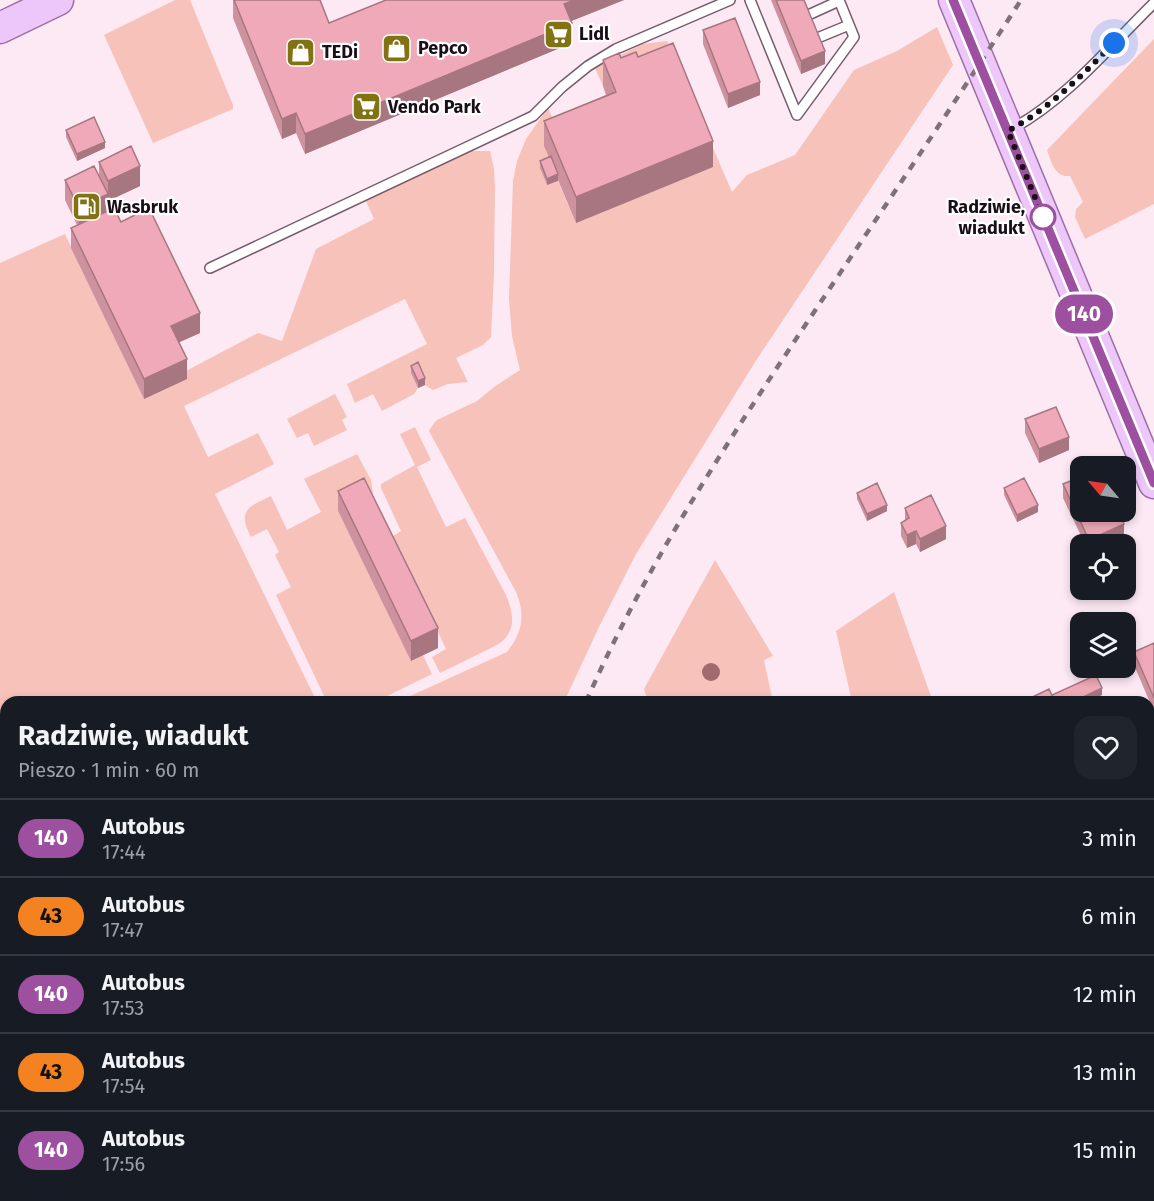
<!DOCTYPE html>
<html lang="pl">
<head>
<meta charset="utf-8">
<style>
	:root { --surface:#171b24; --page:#20242c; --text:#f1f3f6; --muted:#9ea1a6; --line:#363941 }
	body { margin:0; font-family:"Fira Sans",sans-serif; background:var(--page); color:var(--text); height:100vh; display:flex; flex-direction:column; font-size:22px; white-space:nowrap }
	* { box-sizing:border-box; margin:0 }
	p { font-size:20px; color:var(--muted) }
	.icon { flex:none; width:33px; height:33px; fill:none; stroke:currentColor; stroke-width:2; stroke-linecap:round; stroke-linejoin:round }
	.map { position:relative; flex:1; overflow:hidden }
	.details { position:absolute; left:0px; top:696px; width:1155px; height:506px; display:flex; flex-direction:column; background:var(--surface); border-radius:18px 18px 0 0; box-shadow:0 3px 9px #0003 }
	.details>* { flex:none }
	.badge { padding:0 12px; border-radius:20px; font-size:21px; line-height:39px }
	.needle { width:39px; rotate:299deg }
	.controls { position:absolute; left:1070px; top:456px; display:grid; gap:12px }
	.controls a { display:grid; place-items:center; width:66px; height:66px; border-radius:12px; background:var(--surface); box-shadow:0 3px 9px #0003; font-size:30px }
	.you { position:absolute; width:30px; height:30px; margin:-15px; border:4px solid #fff; border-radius:50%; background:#1a73e8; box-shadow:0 0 0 9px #1a73e833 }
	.map>.badge { position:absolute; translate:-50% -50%; box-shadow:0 0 0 3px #fff }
	.round { display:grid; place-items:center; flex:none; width:63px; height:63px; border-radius:18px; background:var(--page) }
	.overview { display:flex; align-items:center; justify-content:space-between; height:102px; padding:0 18px }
	h1 { font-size:28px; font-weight:700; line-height:45px }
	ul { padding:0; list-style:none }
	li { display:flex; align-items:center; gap:18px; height:78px; padding:0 18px; border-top:2px solid var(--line) }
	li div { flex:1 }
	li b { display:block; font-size:22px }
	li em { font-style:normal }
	li .badge { min-width:66px; font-weight:700; text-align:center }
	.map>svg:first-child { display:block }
	.green { fill:#f7c2b9 }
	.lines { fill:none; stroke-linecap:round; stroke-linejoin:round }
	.lane-casing { stroke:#775b6c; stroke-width:12 }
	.street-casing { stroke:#775b6c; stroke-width:22 }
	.primary-casing { stroke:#9d6ea8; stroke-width:33 }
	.lane { stroke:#fff; stroke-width:9 }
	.street { stroke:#fff; stroke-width:20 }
	.primary { stroke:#eec7fa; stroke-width:30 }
	.rail { stroke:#7f7179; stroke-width:4.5; stroke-dasharray:8 8; stroke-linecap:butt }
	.tree { fill:#a16a6e }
	.wall { fill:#ce919e }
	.shaded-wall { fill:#a87681 }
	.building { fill:#f0a9b8; stroke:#a87681; stroke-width:1.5 }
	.line-casing { stroke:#fff; stroke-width:14 }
	.line { stroke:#9c509f; stroke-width:9 }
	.walk { stroke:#1a0f16; stroke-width:6; stroke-dasharray:0 10.8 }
	.stop-dot { fill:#fff; stroke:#9c509f; stroke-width:3 }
	.labels { text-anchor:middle; stroke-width:4.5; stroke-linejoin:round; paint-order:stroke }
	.poi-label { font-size:18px; font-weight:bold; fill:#1a0f16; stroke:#fff; text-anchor:start }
	.stop-label { font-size:18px; font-weight:bold; fill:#1a0f16; stroke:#fff; text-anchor:end }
</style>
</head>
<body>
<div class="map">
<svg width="1154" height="1201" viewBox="0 0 1154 1201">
	<rect width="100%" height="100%" fill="#fce9f4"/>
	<!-- green -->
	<path class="green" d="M175,0H190L233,105V109L153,143L104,35Z
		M937,27L953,65L757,359L636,554L599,627L564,702H397L507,652C522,633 526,615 516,592L429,431L432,426L437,420L477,401L494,387L520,370L512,336L509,299L513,181L517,161L526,139L548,108L562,139L551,163L540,168L547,185L558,181L576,223L713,167L603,86L595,68L642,44L667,41L732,192L747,175L795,155L854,70L897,51Z
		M1154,39V204L1085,239L1075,217L1076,209L1083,202L1070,176C1054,177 1052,163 1047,150Z
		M470,151H490L494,169L495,188L494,273L491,337L483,345L456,358L468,382L448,384L433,390L425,385L418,370L411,373L418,388L414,394L382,411L373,394L355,403L347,384L427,344L405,299L184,406L208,457L258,433L274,464L215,494L317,702H6V1196H82L74,1201H0V263L65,234L144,399L187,379L184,372L258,333L282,341L316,249L374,219L366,201Z
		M335,394L347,417L342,420L347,430L314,446L308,433L297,438L287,419Z
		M415,427L431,460L417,467L446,527L465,518L506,595C514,615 517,632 497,645L440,673L432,657L446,649L393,536L401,531L381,488V484L415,465L400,434Z
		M357,454L371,480L373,494L338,511L412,661L423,655L432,674L375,702H327L276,595L291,587L275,555L279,552L267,529L251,537C237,510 248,507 271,496L287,530L321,512L304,479Z
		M715,560L773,656L764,660L773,702H648L644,689Z
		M894,592L933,702H852L836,631Z
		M634,1196H851L854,1201H789L788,1200L785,1201H621Z"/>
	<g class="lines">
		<defs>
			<path id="lane" d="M750,0L797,115L854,37L839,0
				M806,16L839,1
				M815,39L849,25
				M1012,129C1068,98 1109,47 1154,3
				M210,268L533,116L562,87L588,66L616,49L730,0"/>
			<path id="street" d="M1149,853L1154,852
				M446,1196L447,1201
				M552,1196L553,1201
				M86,1201L95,1196"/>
			<path id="primary" d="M954,0L1154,483
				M0,28L58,0"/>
		</defs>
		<!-- lane casing -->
		<use href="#lane" class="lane-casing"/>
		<!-- street casing -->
		<use href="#street" class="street-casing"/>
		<!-- primary casing -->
		<use href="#primary" class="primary-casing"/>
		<!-- lane -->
		<use href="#lane" class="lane"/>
		<!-- street -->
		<use href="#street" class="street"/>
		<!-- primary -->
		<use href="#primary" class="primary"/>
		<!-- rail -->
		<path class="rail" d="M586,702C643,571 721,452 800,333C874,222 949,112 1021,0
			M503,1196V1201"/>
	</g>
	<!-- trees -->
	<circle class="tree" cx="711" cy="672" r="9"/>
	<!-- wall -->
	<path class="wall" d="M233,0H320L329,23L386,0H624L571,21L572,43L305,154L296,133L282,139L233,18Z
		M771,0H804L825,64L801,74Z
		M703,30L760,95L728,108L703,44Z
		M638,57L713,167L576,223L558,180L547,185L540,168V161L549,157L544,146V121L606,95L603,86V60Z
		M66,130L105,148L77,161L66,137Z
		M99,162L140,186L108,201V211L121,222L200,333L179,342L187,379L144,399L71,248V228L77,225L65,200V180L99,174Z
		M411,366L425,385L418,388L411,373Z
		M1025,419L1069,450L1039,463L1025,433Z
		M1063,484L1124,537L1108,544H1085L1063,498Z
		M1004,488L1038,512L1017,522L1004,495Z
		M338,491L438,648L411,661L338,511Z
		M857,493L887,511L867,521L857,499Z
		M905,508L946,539L920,552L916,544L907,548L901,536V523L905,521Z
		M1154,643V712L1134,665V652Z
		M1154,1011V1034L1149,1021V1012Z
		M950,1196H981V1201H950Z"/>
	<!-- shaded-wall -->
	<path class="shaded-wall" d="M575,0H624L564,24V4Z
		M572,23V43L305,154V134Z
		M825,51V64L801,74V61Z
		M760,82V95L728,108V94Z
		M296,113V133L282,139V119Z
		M713,141V167L576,223V197Z
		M105,142V148L77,161V154Z
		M140,166V186L108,201V214L79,228V208L108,194V181Z
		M558,174V181L547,185V179Z
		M200,313V333L171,346V326Z
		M187,359V379L144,399V379Z
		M425,378V385L418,388V381Z
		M1069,437V450L1039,463V449Z
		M887,505V511L867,521V514Z
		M1038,505V512L1017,522V515Z
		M1124,524V537L1108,544H1089V540Z
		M946,526V539L920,552V539Z
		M916,531V544L907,548V535Z
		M438,628V648L411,661V641Z
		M1102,688V695L1087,702H1073Z
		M1154,905V918L1149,920V907Z
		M1154,964V970L1149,973V966Z
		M1154,992V1005L1149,1007V994Z"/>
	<!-- building -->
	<path class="building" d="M234,0H320L329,23L386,0H575L564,4L572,23L305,134L296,113L282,119Z
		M776,0H804L825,51L801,61Z
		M735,18L760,82L728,94L703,30Z
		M673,43L713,141L576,197L544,121L616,92L603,60L619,53L621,58L636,52L638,57Z
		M94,117L105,142L77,154L66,130Z
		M131,146L140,166L108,181L99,162Z
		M551,156L558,174L547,179L540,161Z
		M94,166L108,194L79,208L65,180Z
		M114,208L121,222L149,208L200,313L171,326L187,359L144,379L71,228Z
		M418,362L425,378L418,381L411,366Z
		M1056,407L1069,437L1039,449L1025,419Z
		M1080,477V512H1119L1124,524L1089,540L1063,484Z
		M364,478L438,628L411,641L338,491Z
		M1024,478L1038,505L1017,515L1004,488Z
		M877,483L887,505L867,514L857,493Z
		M931,495L946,526L920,539L916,531L907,535L901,523L909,518L905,508Z
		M1154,643V698L1134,652Z
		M1096,675L1102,688L1073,702H1068L1067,700L1063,702H1059L1057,698L1054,699L1052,695Z
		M1049,689L1055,702H1022Z
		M1154,869V905L1149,907V871Z
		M1149,949L1154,960V964L1149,966Z
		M1149,977L1154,992L1149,994Z
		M1154,1011V1027L1149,1014V1012Z"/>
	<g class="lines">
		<defs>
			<path id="line" d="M953,0L1154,483"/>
		</defs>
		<!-- line casing -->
		<use href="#line" class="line-casing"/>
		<!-- line -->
		<use href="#line" class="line"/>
		<!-- walk -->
		<path class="walk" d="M1043,217L1008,131C1050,108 1080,77 1114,43"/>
	</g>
	<!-- icons -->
	<defs>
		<symbol id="supermarket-square" viewBox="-11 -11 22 22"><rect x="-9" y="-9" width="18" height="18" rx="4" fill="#817214" stroke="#fff"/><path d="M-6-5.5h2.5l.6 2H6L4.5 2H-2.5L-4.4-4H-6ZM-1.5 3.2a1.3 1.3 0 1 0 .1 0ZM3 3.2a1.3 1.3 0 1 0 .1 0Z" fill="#fff"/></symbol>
		<symbol id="shop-square" viewBox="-11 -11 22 22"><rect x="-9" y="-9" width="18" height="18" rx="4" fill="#817214" stroke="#fff"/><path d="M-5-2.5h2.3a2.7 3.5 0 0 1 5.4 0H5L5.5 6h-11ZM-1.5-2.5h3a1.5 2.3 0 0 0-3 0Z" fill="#fff"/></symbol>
		<symbol id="fuel-square" viewBox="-11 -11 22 22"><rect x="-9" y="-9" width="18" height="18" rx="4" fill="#817214" stroke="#fff"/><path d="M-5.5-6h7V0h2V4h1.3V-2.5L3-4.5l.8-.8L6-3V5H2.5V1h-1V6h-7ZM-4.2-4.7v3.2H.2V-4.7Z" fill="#fff"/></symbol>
	</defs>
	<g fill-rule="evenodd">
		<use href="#supermarket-square" x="542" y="18" width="33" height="33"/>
		<use href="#shop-square" x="380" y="32" width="33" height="33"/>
		<use href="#shop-square" x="284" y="36" width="33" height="33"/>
		<use href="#supermarket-square" x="350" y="90" width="33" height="33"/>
		<use href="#fuel-square" x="70" y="190" width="33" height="33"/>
	</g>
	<!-- markers -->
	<circle class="stop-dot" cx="1043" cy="217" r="12"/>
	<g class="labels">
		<!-- poi labels -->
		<g class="poi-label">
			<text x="579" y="40">Lidl</text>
			<text x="418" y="54">Pepco</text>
			<text x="322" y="58">TEDi</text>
			<text x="388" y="113">Vendo Park</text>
			<text x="107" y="213">Wasbruk</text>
		</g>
		<!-- stop labels -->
		<g class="stop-label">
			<text x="1025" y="213">Radziwie,<tspan x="1025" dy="21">wiadukt</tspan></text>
		</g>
	</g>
</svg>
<div class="controls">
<a><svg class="needle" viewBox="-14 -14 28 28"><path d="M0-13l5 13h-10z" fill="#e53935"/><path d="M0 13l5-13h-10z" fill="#9ea1a6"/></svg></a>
<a><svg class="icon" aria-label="locate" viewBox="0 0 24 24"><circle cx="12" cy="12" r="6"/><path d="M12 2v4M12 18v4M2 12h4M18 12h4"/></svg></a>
<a><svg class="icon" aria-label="layers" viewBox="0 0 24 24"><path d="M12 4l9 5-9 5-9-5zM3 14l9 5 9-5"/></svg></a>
</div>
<div class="you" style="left:1114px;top:43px"></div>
<b class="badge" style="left:1084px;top:314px;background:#9c509f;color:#fff">140</b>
<section class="details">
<div class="overview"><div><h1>Radziwie, wiadukt</h1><p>Pieszo · 1 min · 60 m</p></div><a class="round"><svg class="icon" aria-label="heart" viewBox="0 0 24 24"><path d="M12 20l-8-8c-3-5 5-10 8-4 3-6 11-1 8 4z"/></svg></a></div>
<ul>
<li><span class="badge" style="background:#9c509f;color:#fff">140</span><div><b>Autobus</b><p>17:44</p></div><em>3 min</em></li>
<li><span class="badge" style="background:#f58220;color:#111">43</span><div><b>Autobus</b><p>17:47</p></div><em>6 min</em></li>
<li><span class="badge" style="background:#9c509f;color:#fff">140</span><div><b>Autobus</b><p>17:53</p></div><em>12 min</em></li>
<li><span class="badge" style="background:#f58220;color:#111">43</span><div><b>Autobus</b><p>17:54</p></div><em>13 min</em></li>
<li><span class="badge" style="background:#9c509f;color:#fff">140</span><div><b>Autobus</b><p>17:56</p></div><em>15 min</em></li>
</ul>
</section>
</div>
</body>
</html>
